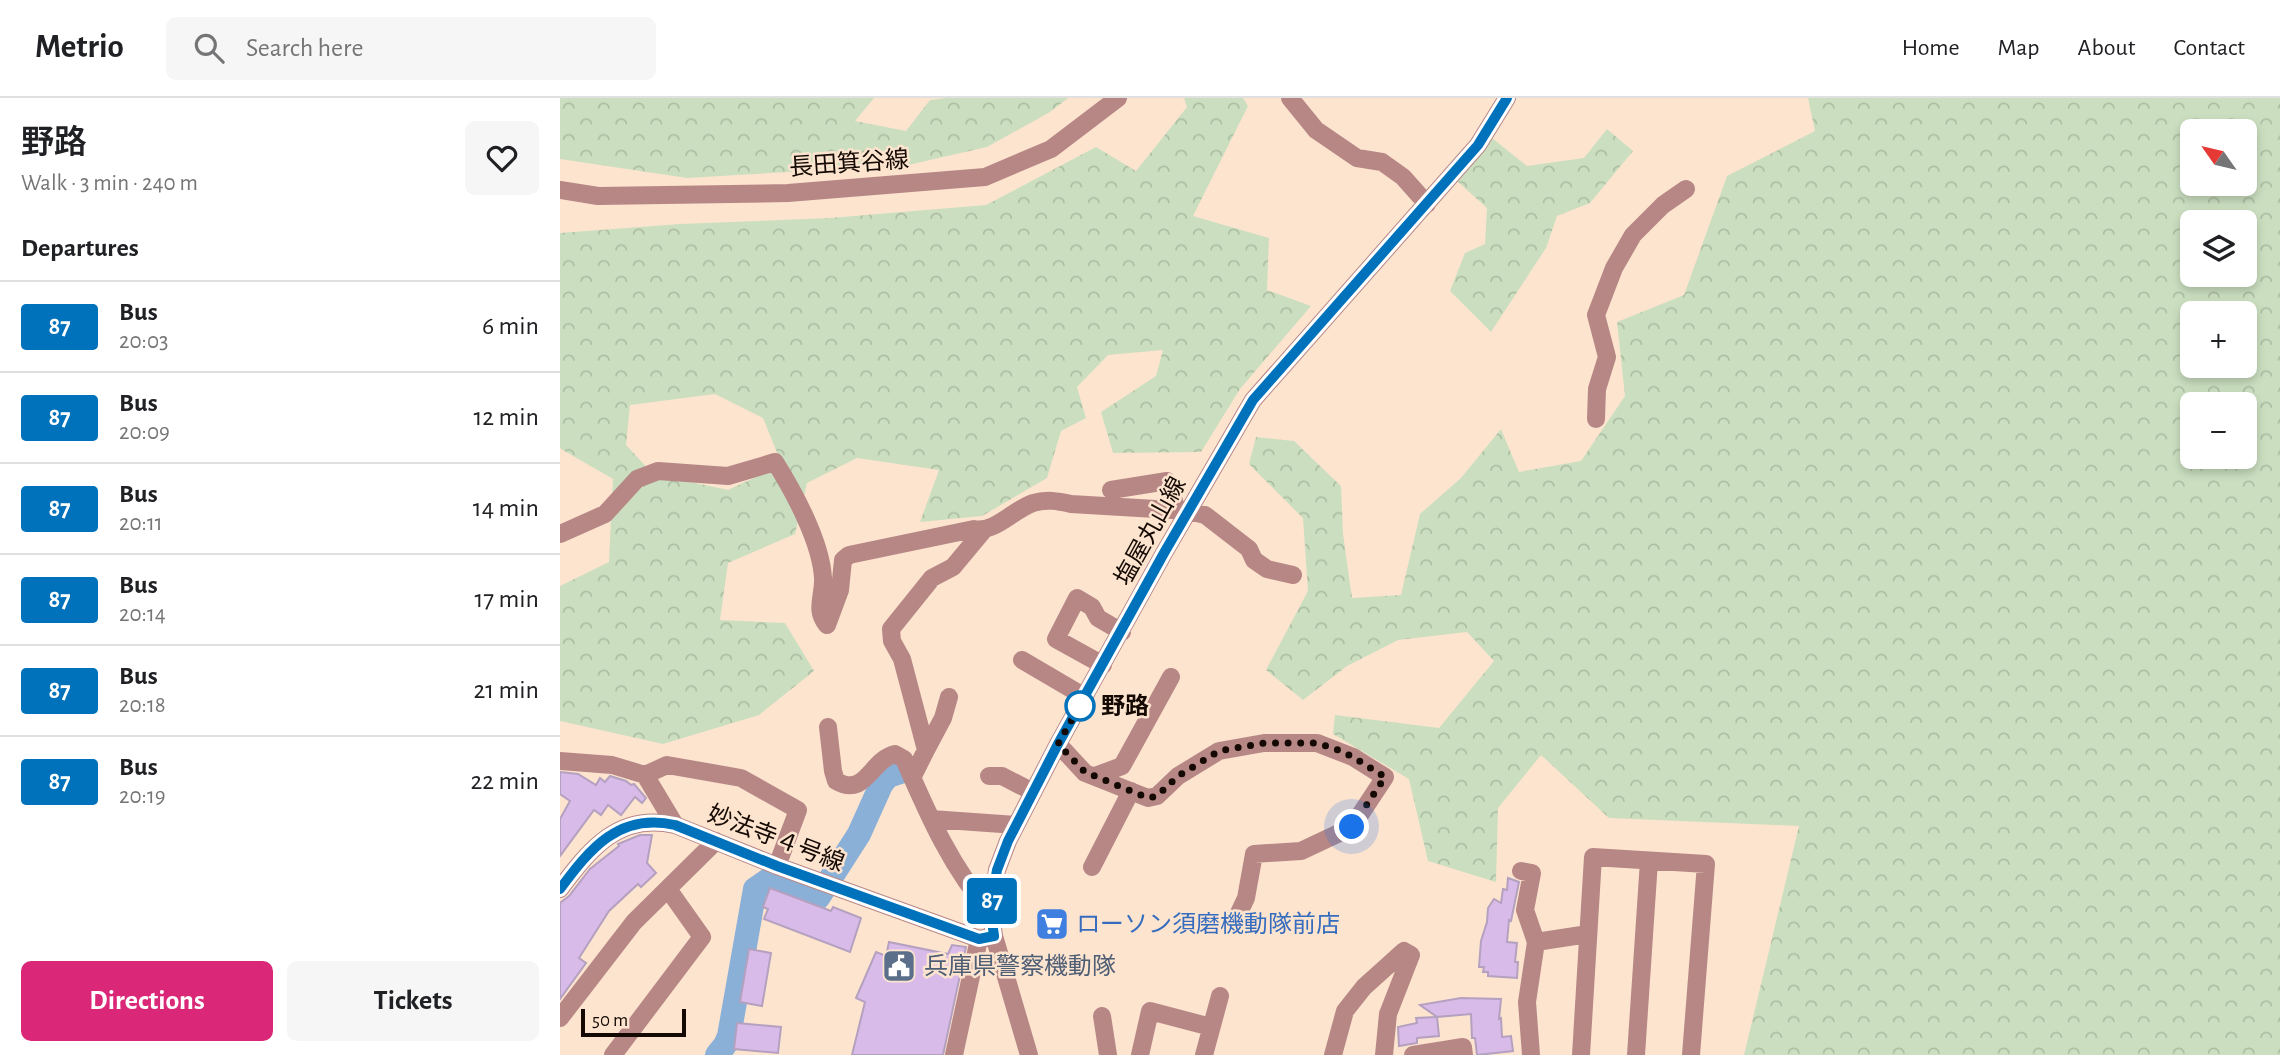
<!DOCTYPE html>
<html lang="en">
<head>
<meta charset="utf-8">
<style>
	:root { --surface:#fff; --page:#f6f6f6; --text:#202124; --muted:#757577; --line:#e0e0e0; --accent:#db2777 }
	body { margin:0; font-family:"Alegreya Sans","Noto Sans JP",sans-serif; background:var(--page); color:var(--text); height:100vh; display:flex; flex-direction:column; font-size:26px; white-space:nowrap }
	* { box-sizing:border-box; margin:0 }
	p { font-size:23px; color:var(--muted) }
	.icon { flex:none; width:38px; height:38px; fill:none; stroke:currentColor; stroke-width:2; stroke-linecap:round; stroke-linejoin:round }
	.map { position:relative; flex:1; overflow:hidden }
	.details { display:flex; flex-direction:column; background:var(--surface); width:560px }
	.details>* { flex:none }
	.badge { padding:0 14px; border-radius:5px; font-size:24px; line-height:46px }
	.needle { width:46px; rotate:304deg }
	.tools { position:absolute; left:1620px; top:21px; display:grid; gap:14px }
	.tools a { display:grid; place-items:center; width:77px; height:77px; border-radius:10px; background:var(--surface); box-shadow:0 4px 10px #0003; font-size:35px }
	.scale { position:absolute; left:21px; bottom:18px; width:105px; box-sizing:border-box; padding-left:7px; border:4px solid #140a03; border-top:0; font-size:19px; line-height:24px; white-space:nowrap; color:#140a03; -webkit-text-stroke:5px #fde4cf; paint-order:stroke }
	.you { position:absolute; width:35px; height:35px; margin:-18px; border:5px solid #fff; border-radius:50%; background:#1a73e8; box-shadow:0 0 0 10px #1a73e833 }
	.map>.badge { position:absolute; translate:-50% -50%; box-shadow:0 0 0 4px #fff }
	h2 { padding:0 21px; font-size:26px; line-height:63px }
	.round { display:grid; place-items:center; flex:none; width:74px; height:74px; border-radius:10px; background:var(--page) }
	.summary { display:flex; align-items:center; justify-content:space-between; height:119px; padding:0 21px }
	h1 { font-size:33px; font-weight:600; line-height:52px }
	.cta { display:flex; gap:14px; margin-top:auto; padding:14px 21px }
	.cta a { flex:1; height:80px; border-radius:10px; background:var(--accent); color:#fff; font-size:28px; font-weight:600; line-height:80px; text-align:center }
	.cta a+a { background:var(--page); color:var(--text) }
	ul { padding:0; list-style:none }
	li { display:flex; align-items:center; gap:21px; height:91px; padding:0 21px; border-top:2px solid var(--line) }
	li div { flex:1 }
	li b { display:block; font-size:26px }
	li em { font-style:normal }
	li .badge { min-width:77px; font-weight:700; text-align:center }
	header { display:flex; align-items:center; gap:42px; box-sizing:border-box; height:98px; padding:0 35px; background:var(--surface); border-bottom:2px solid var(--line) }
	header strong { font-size:33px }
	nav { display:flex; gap:38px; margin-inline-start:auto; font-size:24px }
	.search { width:490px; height:63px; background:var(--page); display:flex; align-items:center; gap:18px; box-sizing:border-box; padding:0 24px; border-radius:10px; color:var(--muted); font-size:26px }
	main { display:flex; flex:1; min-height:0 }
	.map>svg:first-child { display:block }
	.forest { fill:url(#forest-crowns); fill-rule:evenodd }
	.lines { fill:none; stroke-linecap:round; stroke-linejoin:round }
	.river { stroke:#8ab0d8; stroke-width:24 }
	.building { fill:#d9bbea; stroke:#b4a0bf; stroke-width:2 }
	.minor { stroke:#b78786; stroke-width:18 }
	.line-casing { stroke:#fff; stroke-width:16 }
	.line { stroke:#0072bc; stroke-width:10 }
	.walk { stroke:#140a03; stroke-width:7; stroke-dasharray:0 12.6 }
	.stop-dot { fill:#fff; stroke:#0072bc; stroke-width:3.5 }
	.labels { text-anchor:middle; stroke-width:5; stroke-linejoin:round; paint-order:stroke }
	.street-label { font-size:24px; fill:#140a03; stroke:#fde4cf }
	.stop-label { font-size:24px; font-weight:bold; fill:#140a03; stroke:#fde4cf; text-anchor:start }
	.shop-label { font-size:24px; fill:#366cbe; stroke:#fde4cf; text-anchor:start }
	.service-label { font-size:24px; fill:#4e5e75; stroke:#fde4cf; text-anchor:start }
</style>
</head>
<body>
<header>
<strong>Metrio</strong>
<div class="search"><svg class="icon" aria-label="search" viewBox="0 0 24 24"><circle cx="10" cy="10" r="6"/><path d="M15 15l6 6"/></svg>Search here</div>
<nav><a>Home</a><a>Map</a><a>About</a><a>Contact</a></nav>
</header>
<main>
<section class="details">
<div class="summary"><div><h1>野路</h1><p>Walk · 3 min · 240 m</p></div><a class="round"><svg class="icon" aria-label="heart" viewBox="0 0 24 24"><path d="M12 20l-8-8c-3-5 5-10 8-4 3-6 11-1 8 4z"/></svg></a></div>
<h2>Departures</h2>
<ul>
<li><span class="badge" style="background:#0072bc;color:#fff">87</span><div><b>Bus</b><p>20:03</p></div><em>6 min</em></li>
<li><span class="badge" style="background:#0072bc;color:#fff">87</span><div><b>Bus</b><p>20:09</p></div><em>12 min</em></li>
<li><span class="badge" style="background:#0072bc;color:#fff">87</span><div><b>Bus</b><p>20:11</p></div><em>14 min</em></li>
<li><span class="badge" style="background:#0072bc;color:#fff">87</span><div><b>Bus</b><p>20:14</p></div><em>17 min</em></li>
<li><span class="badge" style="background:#0072bc;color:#fff">87</span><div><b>Bus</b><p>20:18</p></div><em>21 min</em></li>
<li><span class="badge" style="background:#0072bc;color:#fff">87</span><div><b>Bus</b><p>20:19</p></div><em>22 min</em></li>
</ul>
<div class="cta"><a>Directions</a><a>Tickets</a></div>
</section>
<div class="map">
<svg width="1720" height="957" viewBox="0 0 1720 957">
	<defs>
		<pattern id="forest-crowns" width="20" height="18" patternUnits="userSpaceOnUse" patternTransform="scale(1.75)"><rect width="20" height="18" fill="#cbdfc0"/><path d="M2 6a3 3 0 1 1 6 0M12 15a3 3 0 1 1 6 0" fill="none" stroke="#adbea3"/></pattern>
	</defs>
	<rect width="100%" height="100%" fill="#fde4cf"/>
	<!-- forest -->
	<path class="forest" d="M0,0H314L295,23L346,33L370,2L386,0H508L490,14L427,49L348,67L127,80L0,61Z
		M624,0H683L688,8L633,118L709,140L707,192L751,208L680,291L641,354L553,355L541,314L596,278L603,252L548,257L517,289L526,320L501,333L487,380L422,418L360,424L379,372L297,360L247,385L235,436L168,465L160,522L225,525L254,573L199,617L103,646L0,623V488L49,464L53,381L1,351L0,349V135L120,126L270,120L426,107L536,49L576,73L627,9ZM155,296L203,320L222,367L168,392L93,376L66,347L70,307Z
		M1248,0H1720V957H1184L1239,728L1049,720L981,657L938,710L936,784L868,763L849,681L773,636L775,617L879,630L934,563L907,534L838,542L787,568L743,602L706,572L748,493L743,420L689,366L696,339L734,343L781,388L783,436L792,500L841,497L860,416L901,380L941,331L959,374L1021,363L1065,298L1057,224L1124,197L1167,78L1255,33ZM1685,33V86H1633V33ZM1685,124V177H1633V124ZM1633,215H1685V268H1633ZM1633,306H1685V359H1633Z
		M1047,31L1073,53L1030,105L997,118L986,150L931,234L890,193L905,155L925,146L927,110L897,83L932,40L967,68L1024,60Z"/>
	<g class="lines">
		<!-- river -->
		<path class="river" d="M157,957L165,947L169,938L195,791L208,782L214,783L258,800L299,736L321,687L328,678L343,673"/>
	</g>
	<!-- building -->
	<path class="building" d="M0,674L18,676L36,687L40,680L45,684L50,678L66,683L71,687L74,686L86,700L82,705L75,699L61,717L48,707L41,717L34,712L0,758V721L10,703L0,696Z
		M80,737H92L87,765L96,775L81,789L78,786L49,813L19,860L26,865L0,901V805L9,798L30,771L59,748L58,746Z
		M948,780L959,784L951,823L949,822L947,844L957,845L955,864H958L957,880L928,878V874H923L924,869H919L921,843L927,824L928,810L934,801L941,805L943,791L947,792Z
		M210,790L271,813L273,809L301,820L290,854L204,821L208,811L203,809Z
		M329,844L388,856L392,847L406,849L383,957H292L305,904L296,900L316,854L326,858Z
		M189,851L211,855L202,908L180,904Z
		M901,900L941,901L939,921L941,920L942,939L951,938L953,953L917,957L915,940H912L911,916L877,919L879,938L857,940V945L839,948L838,929L857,925L856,920L877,919L860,907Z
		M177,925L221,929L218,955L174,951Z"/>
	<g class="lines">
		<!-- minor -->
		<path class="minor" d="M730,0L756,32L797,60L822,64L843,79L867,106
			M0,92L38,98L228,95L425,79L491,51L558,0
			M1036,321L1037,291L1047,259L1036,217L1054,170L1073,137L1103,107L1126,91
			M551,392L607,383L617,412
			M0,436L45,416L77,381L98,373L168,378L215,364C234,394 261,444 263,480C264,498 254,512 267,527
			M267,527L280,492L283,462L289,457L414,431C435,435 453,412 473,405C486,401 498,403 511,406L629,413L645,417L689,451L694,462L707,471L733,477
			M462,562L525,599
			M543,567L496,541L517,500L532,509L538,520L562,534
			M268,629L273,673L276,683C306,700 310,662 335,656L344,661C368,716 391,770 431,815
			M498,646L525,675L588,700L597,698L618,678L659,653L704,645H757L793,659L825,679L792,729L741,753L694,756L686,800L678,817
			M366,652L383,620L389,599
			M0,663L52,667L85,677L115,727
			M85,677L107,667L181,680L238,712L217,768
			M429,678H442L473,694
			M535,678L562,668L611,579
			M352,680L366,652L342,561L332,543L331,531L372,480L393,469L423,433
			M371,721L456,727
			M532,769L571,693
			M961,773L972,775L965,812L976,844
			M0,791C30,751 59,714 115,727L217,768L419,841L434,838
			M542,918L548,957
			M0,920L74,824L156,743
			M53,957L142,839L108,791
			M394,957L419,841
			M469,957L434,838L431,815L437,772L448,743L498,646L604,455L693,302L918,47L947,0
			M580,957L590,913L651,929
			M644,957L660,898
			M773,957L785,913L804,889L844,853L851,857L828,916L824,957
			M853,957L903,949L904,957
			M971,957L967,904L976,844L1028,836
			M1021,957L1033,759L1146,766L1131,957
			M1076,957L1089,763"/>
	</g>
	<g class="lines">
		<defs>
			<path id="line" d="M0,791C30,751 59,714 115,727L217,768L419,841L434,838L431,815L434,789L437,772L448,743L498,646L604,455L693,302L918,47L947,0"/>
		</defs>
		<!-- line casing -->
		<use href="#line" class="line-casing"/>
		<!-- line -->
		<use href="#line" class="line"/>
		<!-- walk -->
		<path class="walk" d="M520,608L525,599L498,646L525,674L588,700L597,698L618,678L659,653L704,645H757L776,651L793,659L825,679L792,729"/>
	</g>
	<!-- icons -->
	<defs>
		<symbol id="supermarket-square" viewBox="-11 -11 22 22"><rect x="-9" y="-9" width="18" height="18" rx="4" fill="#3f7fe0" stroke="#fde4cf"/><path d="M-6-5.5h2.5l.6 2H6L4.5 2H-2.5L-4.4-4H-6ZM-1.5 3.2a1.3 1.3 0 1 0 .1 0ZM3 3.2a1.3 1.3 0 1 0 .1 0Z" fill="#fff"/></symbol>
		<symbol id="civic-square" viewBox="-11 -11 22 22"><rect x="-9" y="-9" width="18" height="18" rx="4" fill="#5c6f8a" stroke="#fde4cf"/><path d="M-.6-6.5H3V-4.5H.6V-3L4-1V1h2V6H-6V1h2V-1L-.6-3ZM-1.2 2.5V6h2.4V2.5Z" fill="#fff"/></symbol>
	</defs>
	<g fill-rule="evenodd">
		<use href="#supermarket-square" x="473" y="807" width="38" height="38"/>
		<use href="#civic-square" x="320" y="849" width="38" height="38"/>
	</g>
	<!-- markers -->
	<circle class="stop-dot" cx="520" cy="608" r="14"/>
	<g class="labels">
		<!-- street labels -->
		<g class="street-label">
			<text transform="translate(289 65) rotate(-4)" y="8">長田箕谷線</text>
			<text transform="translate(590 433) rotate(-61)" y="8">塩屋丸山線</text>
			<text transform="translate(216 740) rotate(21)" y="8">妙法寺４号線</text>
		</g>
		<!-- stop labels -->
		<g class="stop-label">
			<text x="541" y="616">野路</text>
		</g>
		<!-- shop labels -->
		<g class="shop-label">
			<text x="516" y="834">ローソン須磨機動隊前店</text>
		</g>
		<!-- service labels -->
		<g class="service-label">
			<text x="364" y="876">兵庫県警察機動隊</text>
		</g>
	</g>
</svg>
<div class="tools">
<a><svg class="needle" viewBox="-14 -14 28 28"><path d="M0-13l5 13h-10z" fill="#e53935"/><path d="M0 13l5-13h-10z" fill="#757577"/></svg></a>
<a><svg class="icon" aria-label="layers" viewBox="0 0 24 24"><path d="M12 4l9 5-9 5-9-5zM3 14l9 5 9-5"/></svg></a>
<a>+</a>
<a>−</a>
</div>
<div class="scale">50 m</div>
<div class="you" style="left:792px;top:729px"></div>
<b class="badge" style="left:432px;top:803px;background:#0072bc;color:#fff">87</b>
</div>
</main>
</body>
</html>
